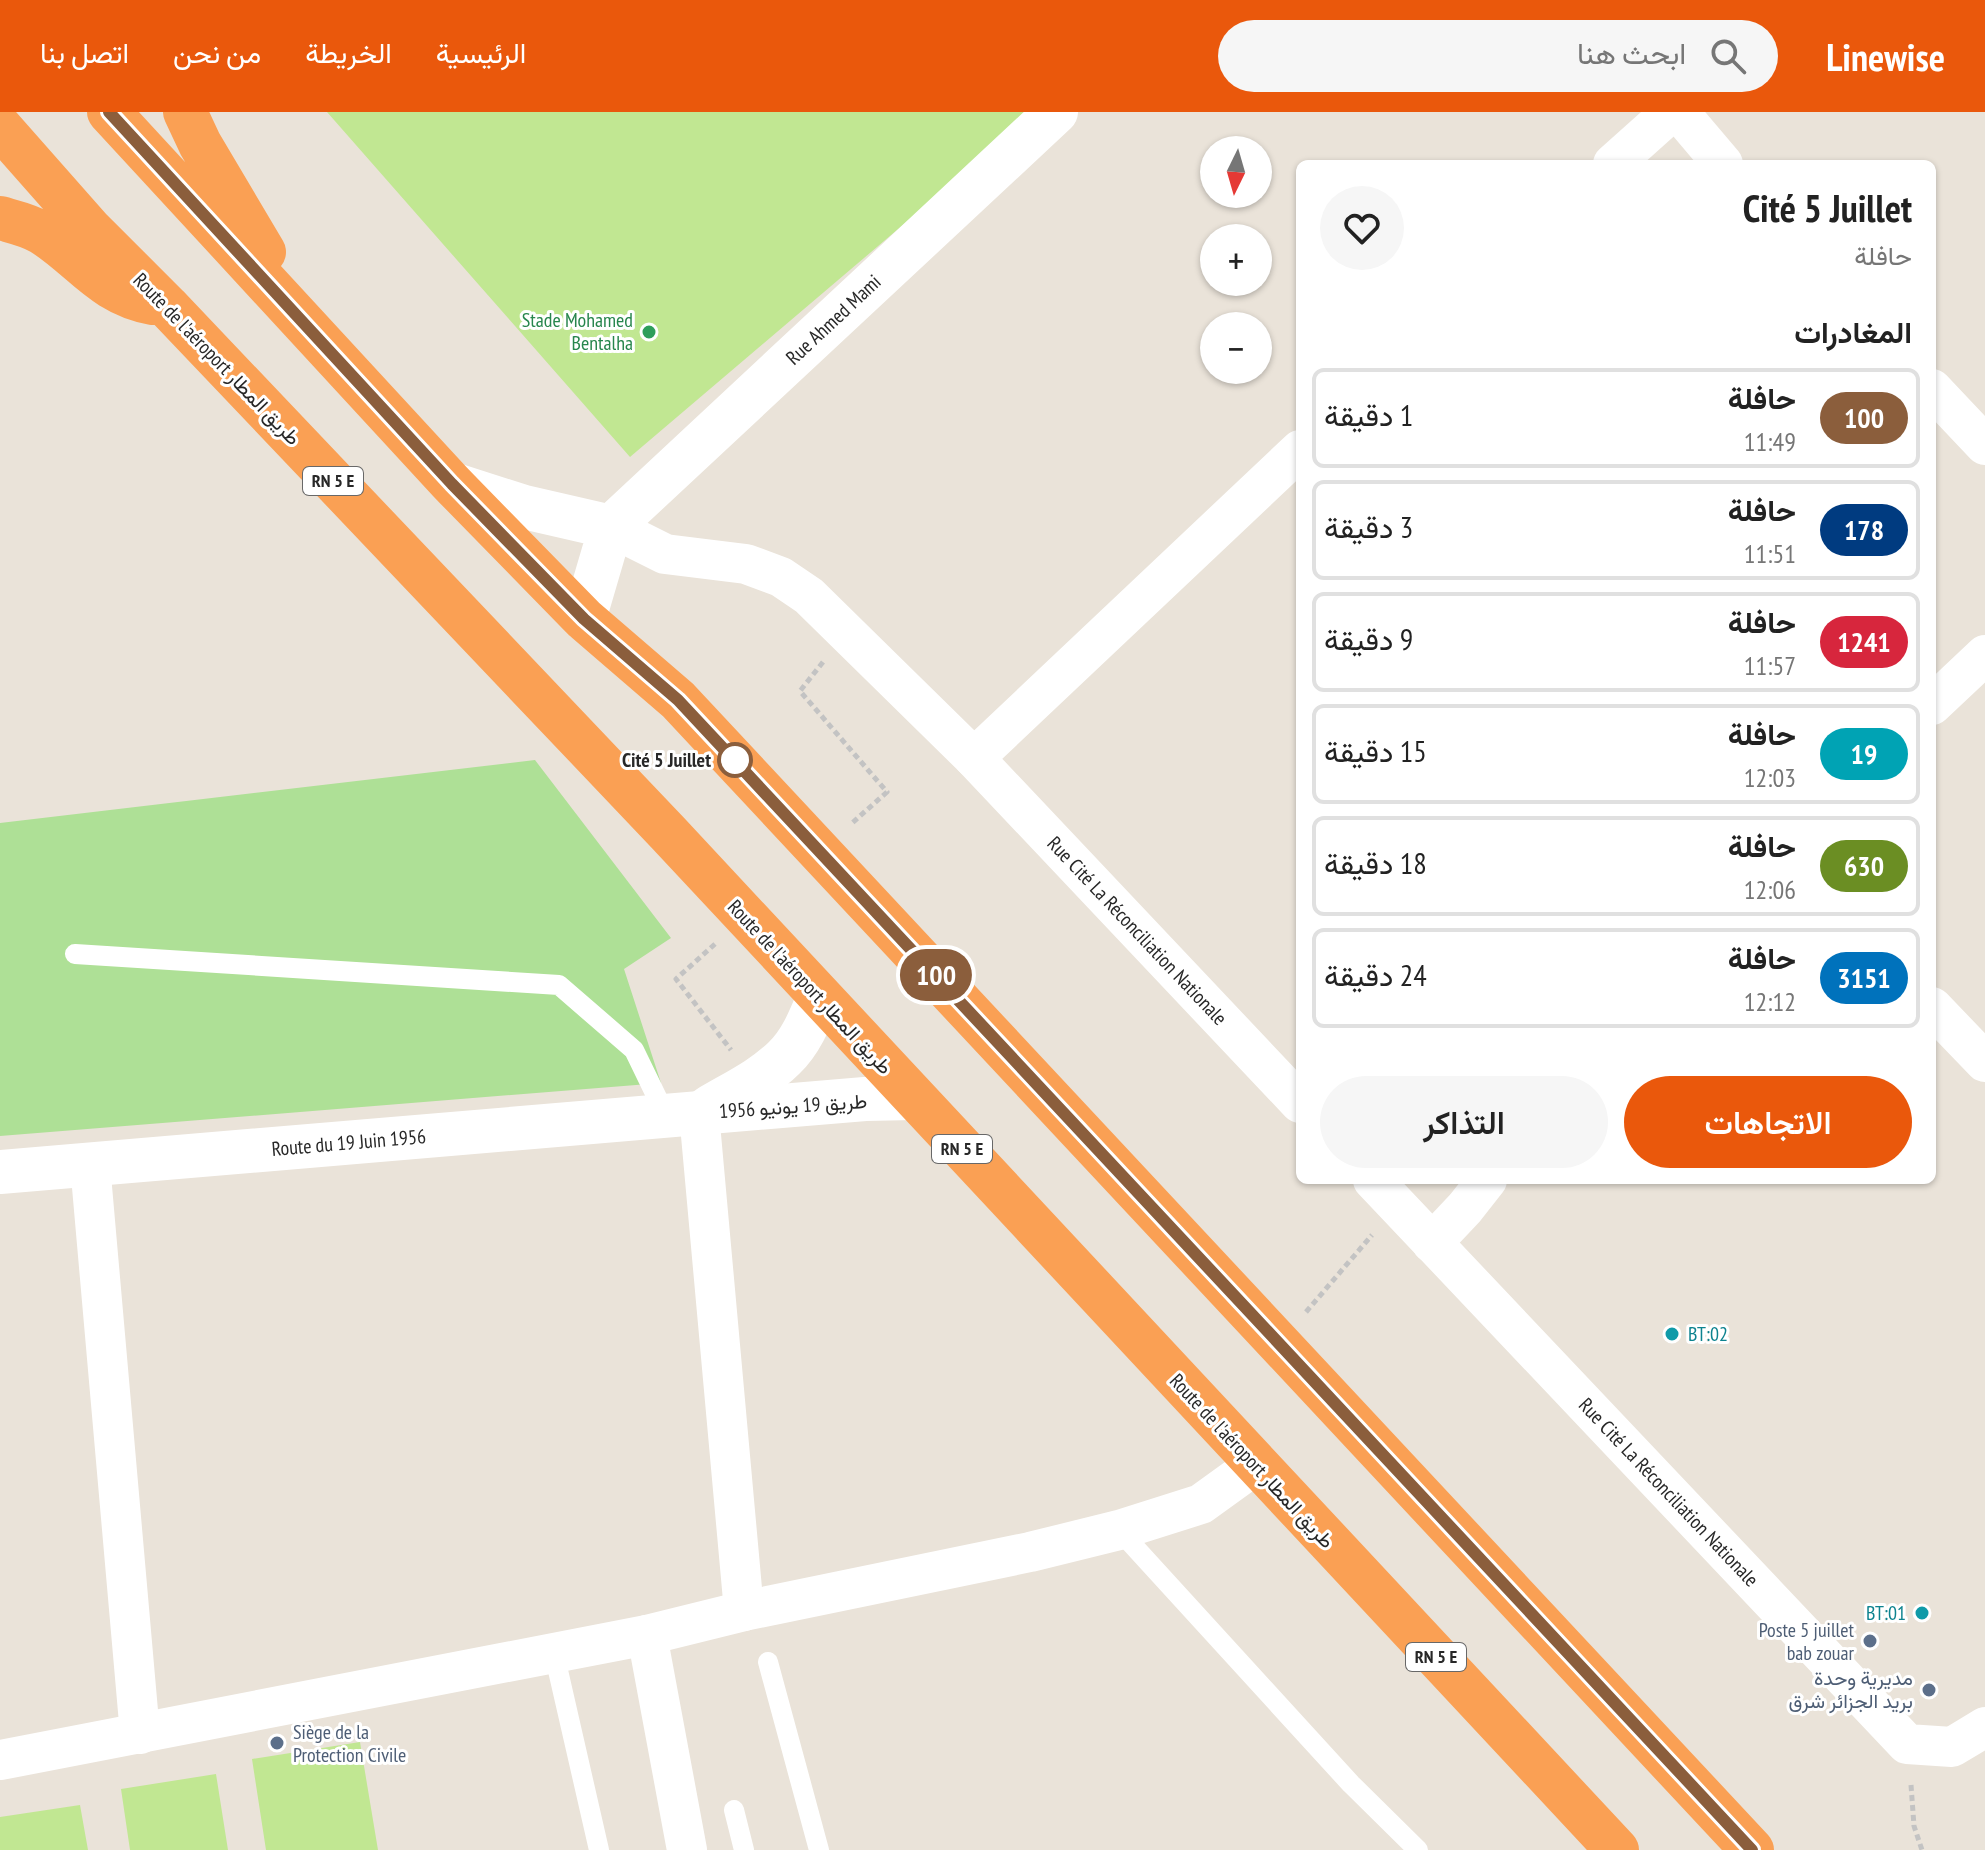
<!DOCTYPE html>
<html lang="ar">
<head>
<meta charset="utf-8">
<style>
	:root { --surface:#fff; --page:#f6f6f6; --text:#222; --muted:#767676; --line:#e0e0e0; --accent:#ea580c }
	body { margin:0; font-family:"PT Sans Narrow",Vazirmatn,sans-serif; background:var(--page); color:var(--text); direction:rtl; height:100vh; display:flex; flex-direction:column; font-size:30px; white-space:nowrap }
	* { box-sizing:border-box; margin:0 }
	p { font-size:26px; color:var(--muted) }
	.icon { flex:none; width:44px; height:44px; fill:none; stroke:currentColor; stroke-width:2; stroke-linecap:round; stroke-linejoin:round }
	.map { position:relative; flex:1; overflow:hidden; direction:ltr }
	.details { position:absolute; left:1296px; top:48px; width:640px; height:1024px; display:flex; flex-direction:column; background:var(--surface); border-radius:12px; box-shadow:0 2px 6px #0004; direction:rtl }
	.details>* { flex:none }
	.badge { padding:0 16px; border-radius:26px; font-size:28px; line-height:52px }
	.needle { width:52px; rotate:185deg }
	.buttons { position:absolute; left:1200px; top:24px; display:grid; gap:16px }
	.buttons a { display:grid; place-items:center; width:72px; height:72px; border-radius:50%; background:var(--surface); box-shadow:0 2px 6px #0004; font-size:40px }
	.map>.badge { position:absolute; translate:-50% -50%; box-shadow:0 0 0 4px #fff }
	h2 { padding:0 24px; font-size:30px; line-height:72px }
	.round { display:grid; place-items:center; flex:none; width:84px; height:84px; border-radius:42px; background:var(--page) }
	.summary { display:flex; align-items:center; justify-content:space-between; height:136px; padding:0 24px }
	h1 { font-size:38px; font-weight:600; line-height:60px }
	.action { display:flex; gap:16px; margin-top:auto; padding:16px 24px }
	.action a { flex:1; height:92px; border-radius:48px; background:var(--accent); color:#fff; font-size:32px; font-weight:600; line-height:92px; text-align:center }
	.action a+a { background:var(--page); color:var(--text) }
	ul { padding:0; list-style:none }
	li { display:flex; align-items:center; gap:24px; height:100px; margin:0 16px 12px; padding:0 8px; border:4px solid var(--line); border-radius:12px }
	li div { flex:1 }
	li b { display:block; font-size:30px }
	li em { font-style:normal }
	li .badge { min-width:88px; font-weight:700; text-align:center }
	header { display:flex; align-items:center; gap:48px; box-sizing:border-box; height:112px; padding:0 40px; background:var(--accent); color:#fff }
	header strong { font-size:38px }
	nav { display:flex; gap:44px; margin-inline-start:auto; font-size:28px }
	.search { width:560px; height:72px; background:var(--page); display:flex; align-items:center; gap:20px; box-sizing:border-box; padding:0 28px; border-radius:44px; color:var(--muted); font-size:30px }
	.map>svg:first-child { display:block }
	.green { fill:#aee096 }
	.pitch { fill:#c1e792 }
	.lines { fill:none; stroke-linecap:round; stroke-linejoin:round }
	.path { stroke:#c3c3c3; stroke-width:5; stroke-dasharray:6 4; stroke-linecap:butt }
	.lane { stroke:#fff; stroke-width:20 }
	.street { stroke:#fff; stroke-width:40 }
	.secondary { stroke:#fff; stroke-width:44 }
	.highway { stroke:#faa054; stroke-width:44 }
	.line-casing { stroke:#fff; stroke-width:18 }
	.line { stroke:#8b5e3c; stroke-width:12 }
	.leisure-dot { fill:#2e9e5b; stroke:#fff; stroke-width:3 }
	.stop-dot { fill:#fff; stroke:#8b5e3c; stroke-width:4 }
	.culture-dot { fill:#0f9aa8; stroke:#fff; stroke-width:3 }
	.service-dot { fill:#5c6f8a; stroke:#fff; stroke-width:3 }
	.labels { text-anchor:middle; stroke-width:6; stroke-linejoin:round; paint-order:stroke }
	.shield { fill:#fff; stroke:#686868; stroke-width:2 }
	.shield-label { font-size:18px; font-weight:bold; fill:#282828 }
	.leisure-label { font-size:20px; fill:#27864d; stroke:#fff; text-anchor:end }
	.street-label { font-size:20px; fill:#282828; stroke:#fff }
	.stop-label { font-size:20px; font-weight:bold; fill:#282828; stroke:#fff; text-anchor:end }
	.culture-label { font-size:20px; fill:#0d838f; stroke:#fff; text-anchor:start }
	.service-label { font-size:20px; fill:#4e5e75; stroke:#fff; text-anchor:end }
</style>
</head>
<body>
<header>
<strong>Linewise</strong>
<div class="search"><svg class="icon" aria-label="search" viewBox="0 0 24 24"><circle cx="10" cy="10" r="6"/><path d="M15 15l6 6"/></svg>ابحث هنا</div>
<nav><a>الرئيسية</a><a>الخريطة</a><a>من نحن</a><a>اتصل بنا</a></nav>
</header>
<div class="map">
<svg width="1985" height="1738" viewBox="0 0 1985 1738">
	<rect width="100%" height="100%" fill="#eae3d9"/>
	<!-- green -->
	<path class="green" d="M535,648L671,826L624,857L661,971L0,1024V711Z"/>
	<!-- pitch -->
	<path class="pitch" d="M327,0H1026L924,95L630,345Z
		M360,1630L378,1738H266L252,1647Z
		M216,1662L228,1738H130L121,1677Z
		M80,1693L88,1738H0V1705Z"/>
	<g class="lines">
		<!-- path -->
		<path class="path" d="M823,550L800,579L887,680L851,712
			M715,832L676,867L731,938
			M1306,1200L1372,1123
			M1911,1673L1914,1714L1922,1738"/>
		<!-- lane -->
		<path class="lane" d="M75,842L559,873L634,938L666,1004
			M1119,1418L1351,1672L1418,1738
			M554,1541L599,1738
			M768,1550L819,1738
			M734,1698L744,1738"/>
		<!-- street -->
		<g class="street">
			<path d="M1679,0L1723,52"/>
			<path d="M1613,52L1671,0"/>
			<path d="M1932,277L1985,333"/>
			<path id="s1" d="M611,415L665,442L746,452L781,465L809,484L974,646L1300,991"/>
			<path d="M1932,593L1985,543"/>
			<path d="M974,646L1300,338"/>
			<path d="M1932,895L1985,950"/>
			<path d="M699,1001L744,1499"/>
			<path d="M90,1052L140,1622"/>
			<path id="s2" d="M1373,1068L1907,1632L1952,1635L1985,1615"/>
			<path d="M1432,1131L1465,1096L1487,1068"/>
			<path d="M647,1523L687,1738"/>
			<path d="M0,1648L647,1523L744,1499L1030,1440L1119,1418L1201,1392L1255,1353"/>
		</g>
		<!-- secondary -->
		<g class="secondary">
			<path d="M452,372L524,395L611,415L584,507"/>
			<path id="s3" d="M611,415L1056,0"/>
			<path d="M708,996C733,981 763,967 784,946C801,930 810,907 819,885"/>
			<path id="s4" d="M0,1060L865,987L914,986"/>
		</g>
		<!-- highway -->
		<path class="highway" d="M109,0L452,372L584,507L678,588L1752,1738
			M185,0L200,32L264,140
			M0,15L90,117L167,194L668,721L1617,1738
			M0,106C14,110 29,113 42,121C82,146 102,182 153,191"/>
	</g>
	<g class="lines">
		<defs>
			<path id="line" d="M109,0L452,372L584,507L678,588L1752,1738"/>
		</defs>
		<!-- line casing -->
		<use href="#line" class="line-casing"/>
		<!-- line -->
		<use href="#line" class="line"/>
	</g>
	<!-- markers -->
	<circle class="leisure-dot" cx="649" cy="220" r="8"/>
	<circle class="stop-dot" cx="735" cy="648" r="16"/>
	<g class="culture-dot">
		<circle cx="1672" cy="1222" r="8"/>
		<circle cx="1922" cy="1501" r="8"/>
	</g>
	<g class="service-dot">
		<circle cx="1870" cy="1529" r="8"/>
		<circle cx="1929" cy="1578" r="8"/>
		<circle cx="277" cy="1631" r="8"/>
	</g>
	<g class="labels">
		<!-- shield labels -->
		<g class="shield">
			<rect x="303" y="355" width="60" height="28" rx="6"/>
			<rect x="932" y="1023" width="60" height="28" rx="6"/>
			<rect x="1406" y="1531" width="60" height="28" rx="6"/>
		</g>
		<g class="shield-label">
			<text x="333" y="375">RN 5 E</text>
			<text x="962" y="1043">RN 5 E</text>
			<text x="1436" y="1551">RN 5 E</text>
		</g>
		<!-- leisure labels -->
		<g class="leisure-label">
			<text x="633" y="215">Stade Mohamed<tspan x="633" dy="23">Bentalha</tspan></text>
		</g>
		<!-- street labels -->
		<g class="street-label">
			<text dy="7" stroke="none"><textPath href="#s3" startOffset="304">Rue Ahmed Mami</textPath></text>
			<text transform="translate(217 247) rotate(46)" y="7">Route de l'aéroport طريق المطار</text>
			<text dy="7" stroke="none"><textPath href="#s1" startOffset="682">Rue Cité La Réconciliation Nationale</textPath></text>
			<text transform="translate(810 875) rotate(47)" y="7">Route de l'aéroport طريق المطار</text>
			<text transform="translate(793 994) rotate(-4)" y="7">طريق 19 يونيو 1956</text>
			<text dy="7" stroke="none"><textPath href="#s4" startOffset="350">Route du 19 Juin 1956</textPath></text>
			<text transform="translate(1252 1349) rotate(47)" y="7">Route de l'aéroport طريق المطار</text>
			<text dy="7" stroke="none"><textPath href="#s2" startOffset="430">Rue Cité La Réconciliation Nationale</textPath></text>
		</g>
		<!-- stop labels -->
		<g class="stop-label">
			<text x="711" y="655">Cité 5 Juillet</text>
		</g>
		<!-- culture labels -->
		<g class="culture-label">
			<text x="1688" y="1229">BT:02</text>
			<text x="1906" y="1508" text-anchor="end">BT:01</text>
		</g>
		<!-- service labels -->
		<g class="service-label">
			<text x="1854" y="1525">Poste 5 juillet<tspan x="1854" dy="23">bab zouar</tspan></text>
			<text x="1913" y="1573">مديرية وحدة<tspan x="1913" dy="23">بريد الجزائر شرق</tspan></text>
			<text x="293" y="1627" text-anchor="start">Siège de la<tspan x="293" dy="23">Protection Civile</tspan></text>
		</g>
	</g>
</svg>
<div class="buttons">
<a><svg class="needle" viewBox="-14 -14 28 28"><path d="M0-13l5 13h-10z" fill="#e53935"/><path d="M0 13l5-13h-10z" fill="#767676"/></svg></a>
<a>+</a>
<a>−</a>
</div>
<b class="badge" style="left:936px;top:863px;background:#8b5e3c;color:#fff">100</b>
<section class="details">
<div class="summary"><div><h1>Cité 5 Juillet</h1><p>حافلة</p></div><a class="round"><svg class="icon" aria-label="heart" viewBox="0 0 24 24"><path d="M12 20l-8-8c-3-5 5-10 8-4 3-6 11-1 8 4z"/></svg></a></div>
<h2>المغادرات</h2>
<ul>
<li><span class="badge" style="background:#8b5e3c;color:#fff">100</span><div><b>حافلة</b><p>11:49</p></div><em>1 دقيقة</em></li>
<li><span class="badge" style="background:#003b80;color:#fff">178</span><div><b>حافلة</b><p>11:51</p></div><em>3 دقيقة</em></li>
<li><span class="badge" style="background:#d7263d;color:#fff">1241</span><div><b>حافلة</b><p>11:57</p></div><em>9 دقيقة</em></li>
<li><span class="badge" style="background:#00a3b4;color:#fff">19</span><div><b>حافلة</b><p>12:03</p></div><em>15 دقيقة</em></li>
<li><span class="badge" style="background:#6b8e23;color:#fff">630</span><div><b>حافلة</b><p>12:06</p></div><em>18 دقيقة</em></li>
<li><span class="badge" style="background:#0072bc;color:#fff">3151</span><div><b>حافلة</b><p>12:12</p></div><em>24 دقيقة</em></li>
</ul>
<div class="action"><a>الاتجاهات</a><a>التذاكر</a></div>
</section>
</div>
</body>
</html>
